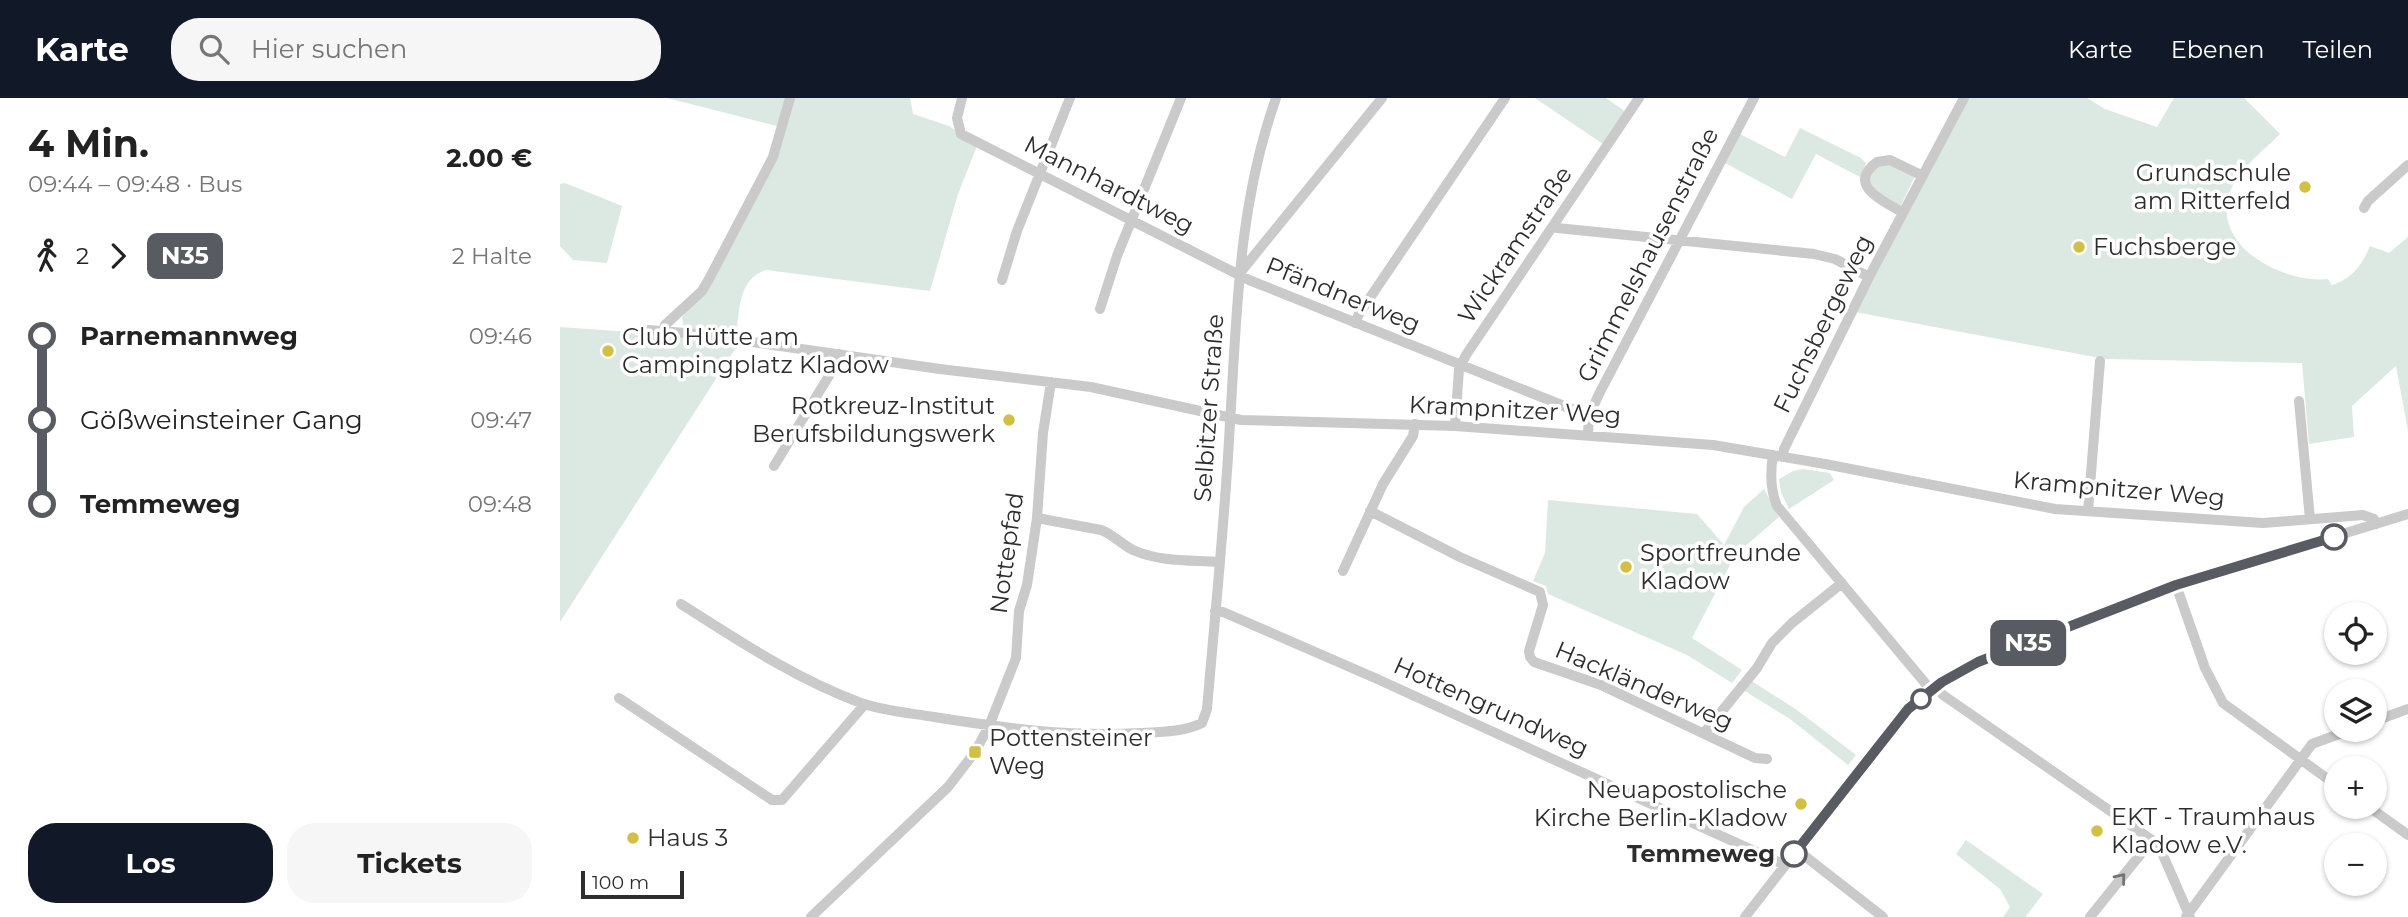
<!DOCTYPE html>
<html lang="de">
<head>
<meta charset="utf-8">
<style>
	:root { --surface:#fff; --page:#f6f6f6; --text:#222; --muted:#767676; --accent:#111827 }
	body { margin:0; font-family:Montserrat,sans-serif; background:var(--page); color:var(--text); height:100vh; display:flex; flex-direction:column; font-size:26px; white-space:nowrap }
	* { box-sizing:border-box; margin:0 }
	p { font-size:23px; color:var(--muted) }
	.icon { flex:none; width:38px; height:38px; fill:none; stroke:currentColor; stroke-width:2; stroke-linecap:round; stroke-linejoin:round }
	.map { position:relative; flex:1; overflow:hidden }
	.side { display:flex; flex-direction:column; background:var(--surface); width:560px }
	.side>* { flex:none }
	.badge { padding:0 14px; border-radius:10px; font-size:24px; line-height:46px }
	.tools { position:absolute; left:1764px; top:504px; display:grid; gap:14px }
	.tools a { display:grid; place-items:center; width:63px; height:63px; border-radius:50%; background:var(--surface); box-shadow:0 2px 5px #0004; font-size:35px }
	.scale { position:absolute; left:21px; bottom:18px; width:103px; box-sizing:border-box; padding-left:7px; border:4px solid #2d2d2d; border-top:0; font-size:19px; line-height:24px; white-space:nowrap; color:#2d2d2d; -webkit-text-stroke:5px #fff; paint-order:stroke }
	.map>.badge { position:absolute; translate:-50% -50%; box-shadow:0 0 0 4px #fff }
	.legs { display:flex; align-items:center; gap:10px; height:77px; padding:0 28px; font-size:23px }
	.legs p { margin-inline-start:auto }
	.overview { display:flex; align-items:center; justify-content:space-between; height:119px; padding:0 28px }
	h1 { font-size:38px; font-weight:700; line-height:52px }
	.button { display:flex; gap:14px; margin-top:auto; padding:14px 28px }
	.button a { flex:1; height:80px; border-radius:28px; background:var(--accent); color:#fff; font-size:28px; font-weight:700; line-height:80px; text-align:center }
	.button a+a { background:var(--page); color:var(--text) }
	ul { padding:0 28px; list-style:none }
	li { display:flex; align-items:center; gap:24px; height:84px; font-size:26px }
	li i { display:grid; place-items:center; width:10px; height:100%; margin:0 9px; background:currentColor }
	li i::after { content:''; width:18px; height:18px; margin:-9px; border:5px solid; border-radius:50%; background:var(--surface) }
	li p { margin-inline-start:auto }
	li:first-child i { background:linear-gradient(#0000 50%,currentColor 0) }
	li:last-child i { background:linear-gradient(currentColor 50%,#0000 0) }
	header { display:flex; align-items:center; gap:42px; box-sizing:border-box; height:98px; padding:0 35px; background:var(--accent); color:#fff }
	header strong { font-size:33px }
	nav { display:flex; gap:38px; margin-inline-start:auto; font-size:24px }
	.search { width:490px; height:63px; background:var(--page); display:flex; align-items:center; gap:18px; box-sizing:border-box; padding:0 24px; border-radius:28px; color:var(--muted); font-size:26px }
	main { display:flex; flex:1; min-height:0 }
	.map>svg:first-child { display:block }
	.green { fill:#dce9e2 }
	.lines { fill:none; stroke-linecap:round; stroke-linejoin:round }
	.minor { stroke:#cacaca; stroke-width:10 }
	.oneway { stroke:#747474 }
	.line-1-casing { stroke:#fff; stroke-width:16 }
	.line-1 { stroke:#595b62; stroke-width:10 }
	.poi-dot { fill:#d1c043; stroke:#fff; stroke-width:2.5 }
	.stop-1-dot { fill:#fff; stroke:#595b62; stroke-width:3.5 }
	.labels { text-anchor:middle; stroke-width:7; stroke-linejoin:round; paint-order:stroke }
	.poi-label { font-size:24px; fill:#2d2d2d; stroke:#fff; text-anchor:start }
	.street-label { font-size:24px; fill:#2d2d2d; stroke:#fff }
	.stop-label { font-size:24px; font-weight:bold; fill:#2d2d2d; stroke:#fff; text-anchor:end }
</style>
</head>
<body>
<header>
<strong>Karte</strong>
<div class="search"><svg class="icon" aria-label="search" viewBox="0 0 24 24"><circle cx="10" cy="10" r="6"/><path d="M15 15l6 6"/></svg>Hier suchen</div>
<nav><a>Karte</a><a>Ebenen</a><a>Teilen</a></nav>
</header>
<main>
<section class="side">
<div class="overview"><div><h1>4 Min.</h1><p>09:44 – 09:48 · Bus</p></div><b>2.00 €</b></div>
<div class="legs"><svg class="icon" aria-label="walk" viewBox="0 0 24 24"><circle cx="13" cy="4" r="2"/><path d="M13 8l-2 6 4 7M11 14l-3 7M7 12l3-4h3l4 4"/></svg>2<svg class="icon" aria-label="forward" viewBox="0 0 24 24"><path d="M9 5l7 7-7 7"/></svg><b class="badge" style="background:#595b62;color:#fff">N35</b><p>2 Halte</p></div>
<ul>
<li><i style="color:#595b62"></i><b>Parnemannweg</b><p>09:46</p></li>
<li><i style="color:#595b62"></i><span>Gößweinsteiner Gang</span><p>09:47</p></li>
<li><i style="color:#595b62"></i><b>Temmeweg</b><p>09:48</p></li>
</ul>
<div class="button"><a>Los</a><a>Tickets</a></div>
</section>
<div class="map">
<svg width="1848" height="819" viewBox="0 0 1848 819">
	<rect width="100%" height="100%" fill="#fff"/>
	<!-- green -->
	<path class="green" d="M107,0H228L221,29Z
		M234,0H350L353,16L389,28L417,48L398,96L370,193L206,172C178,181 180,211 176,237L124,230L122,220L220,52Z
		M975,0H1046L1066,14L1043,46Z
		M1405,0H1527L1545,11L1597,29L1614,0H1684L1720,36C1703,53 1679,71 1670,94C1650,148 1724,186 1768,181L1772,187C1792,181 1802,167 1810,148L1829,155L1848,139V333L1836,268L1792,308L1794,339L1749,346L1742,265L1545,261L1295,214Z
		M1240,30L1301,60L1306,65L1300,79L1256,56L1232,101L1165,65L1180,36L1225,59Z
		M1330,66L1355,78L1340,109L1309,89V76L1318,67Z
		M5,85L62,108L47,165L13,162L0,148V86Z
		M0,229L127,238L179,245L0,524Z
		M1243,371L1270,375L1274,382L1229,411L1221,394L1219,381L1233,373Z
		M1204,391L1219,419L1175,457L1132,540L1182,572L1172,585L1127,557L988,496L986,488L973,483L985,455L988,402L1137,416L1164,447L1184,409Z
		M1190,582L1237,612L1296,657L1288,667L1230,621L1183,592Z
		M1406,742L1483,796L1466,818L1467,819H1443L1450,809L1440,791L1396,756Z"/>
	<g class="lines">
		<!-- minor -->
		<path class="minor" d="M402,0L397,20L401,36L689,182L1029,318
			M1804,110L1808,103L1848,67
			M1342,114C1323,103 1286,87 1317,64L1330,62L1361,77
			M993,128L997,130L1254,156L1275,161L1309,179
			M679,176L822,0
			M442,182L457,133L510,0
			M540,211L557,158L621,0
			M795,225L799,216L945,0
			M89,232L137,236L380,271L531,289L681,322L895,328L1153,347L1265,366L1495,411L1703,425L1803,417L1814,421L1816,426
			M104,233L105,227L142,193L149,181L213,59L230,0
			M1739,303L1750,421
			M895,328L899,271L906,257L1079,0
			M1028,336L1029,318L1039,296L1194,0
			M1213,357C1210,375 1210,391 1217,408L1371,592
			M1223,358L1224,351L1309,179L1404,0
			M214,368L278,263L279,256
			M810,413L900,459L980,494L983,507L969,553L970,559L974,564L1041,587L1195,660L1207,661
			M1528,413L1540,263
			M477,420L541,432C554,437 561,446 573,452C600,464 630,462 659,464
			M783,473L823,386L853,338L855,326
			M1616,487L1645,570L1663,605L1776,687
			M121,506C179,543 236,581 301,605C324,613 350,615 374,619C443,630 510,639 580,635C600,634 624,634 642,625L647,611C655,516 665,421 670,325C677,213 678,108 716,0
			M655,513L663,514L815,580L1225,767
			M1376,589L1383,597L1592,742L1599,748L1630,819
			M59,600L212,702H222L305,606
			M1815,623L1848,611
			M1144,635L1197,570L1212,545L1232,525L1282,485
			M1809,709L1848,737
			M1237,752L1323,819
			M251,819L388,689L415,654L429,628L456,560L459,513L467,487L477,420L483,335L491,284
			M1185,819L1335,626L1371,592L1403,571L1616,487L1848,416
			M1530,819L1592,742
			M1626,819L1752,646L1790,632"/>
	</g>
	<!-- one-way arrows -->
	<defs><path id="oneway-chevron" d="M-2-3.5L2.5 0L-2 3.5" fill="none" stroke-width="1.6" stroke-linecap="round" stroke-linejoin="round" transform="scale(1.75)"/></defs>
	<use class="oneway" href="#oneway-chevron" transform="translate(1561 780) rotate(-51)"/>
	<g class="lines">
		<defs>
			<path id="line-1" d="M1234,756L1348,611L1382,584L1418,564L1616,487L1774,439"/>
		</defs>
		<!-- line-1 casing -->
		<use href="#line-1" class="line-1-casing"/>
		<!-- line-1 -->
		<use href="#line-1" class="line-1"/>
	</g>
	<!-- markers -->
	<g class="poi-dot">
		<circle cx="1745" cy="89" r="7"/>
		<circle cx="1519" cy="149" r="7"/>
		<circle cx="48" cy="253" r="7"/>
		<circle cx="449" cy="322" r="7"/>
		<circle cx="1066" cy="469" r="7"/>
		<rect x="408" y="647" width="14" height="14" rx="3.5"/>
		<circle cx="1241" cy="706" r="7"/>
		<circle cx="1537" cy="733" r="7"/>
		<circle cx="73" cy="740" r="7"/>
	</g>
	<g class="stop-1-dot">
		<circle cx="1774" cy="439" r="12"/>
		<circle cx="1361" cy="601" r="9"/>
		<circle cx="1234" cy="756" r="12"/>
	</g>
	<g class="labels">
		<!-- poi labels -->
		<g class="poi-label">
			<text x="1731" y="83" text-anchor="end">Grundschule<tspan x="1731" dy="28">am Ritterfeld</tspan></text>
			<text x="1533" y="157">Fuchsberge</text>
			<text x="62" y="247">Club Hütte am<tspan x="62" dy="28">Campingplatz Kladow</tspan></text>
			<text x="435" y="316" text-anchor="end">Rotkreuz-Institut<tspan x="435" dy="28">Berufsbildungswerk</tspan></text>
			<text x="1080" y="463">Sportfreunde<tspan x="1080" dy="28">Kladow</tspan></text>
			<text x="429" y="648">Pottensteiner<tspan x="429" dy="28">Weg</tspan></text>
			<text x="1227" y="700" text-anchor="end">Neuapostolische<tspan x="1227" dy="28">Kirche Berlin-Kladow</tspan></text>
			<text x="1551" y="727">EKT - Traumhaus<tspan x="1551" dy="28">Kladow e.V.</tspan></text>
			<text x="87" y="748">Haus 3</text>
		</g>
		<!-- street labels -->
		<g class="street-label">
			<text transform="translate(549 87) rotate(27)" y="8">Mannhardtweg</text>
			<text transform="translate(955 147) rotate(-56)" y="8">Wickramstraße</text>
			<text transform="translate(1088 157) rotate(-63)" y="8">Grimmelshausenstraße</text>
			<text transform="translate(783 197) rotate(22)" y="8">Pfändnerweg</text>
			<text transform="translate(1263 226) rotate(-64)" y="8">Fuchsbergeweg</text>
			<text transform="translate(649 310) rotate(-86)" y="8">Selbitzer Straße</text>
			<text transform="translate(955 312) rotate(3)" y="8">Krampnitzer Weg</text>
			<text transform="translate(1559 391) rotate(5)" y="8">Krampnitzer Weg</text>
			<text transform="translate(447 455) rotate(-82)" y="8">Nottepfad</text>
			<text transform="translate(1084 588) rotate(23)" y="8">Hackländerweg</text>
			<text transform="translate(931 609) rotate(24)" y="8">Hottengrundweg</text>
		</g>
		<!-- stop labels -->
		<g class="stop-label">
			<text x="1215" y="764">Temmeweg</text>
		</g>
	</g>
</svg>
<div class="tools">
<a><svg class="icon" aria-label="locate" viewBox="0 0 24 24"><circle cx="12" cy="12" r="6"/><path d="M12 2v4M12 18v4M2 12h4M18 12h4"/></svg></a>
<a><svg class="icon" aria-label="layers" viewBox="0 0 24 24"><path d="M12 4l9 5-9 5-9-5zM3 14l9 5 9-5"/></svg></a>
<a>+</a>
<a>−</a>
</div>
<div class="scale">100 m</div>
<b class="badge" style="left:1468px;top:545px;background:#595b62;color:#fff">N35</b>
</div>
</main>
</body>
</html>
